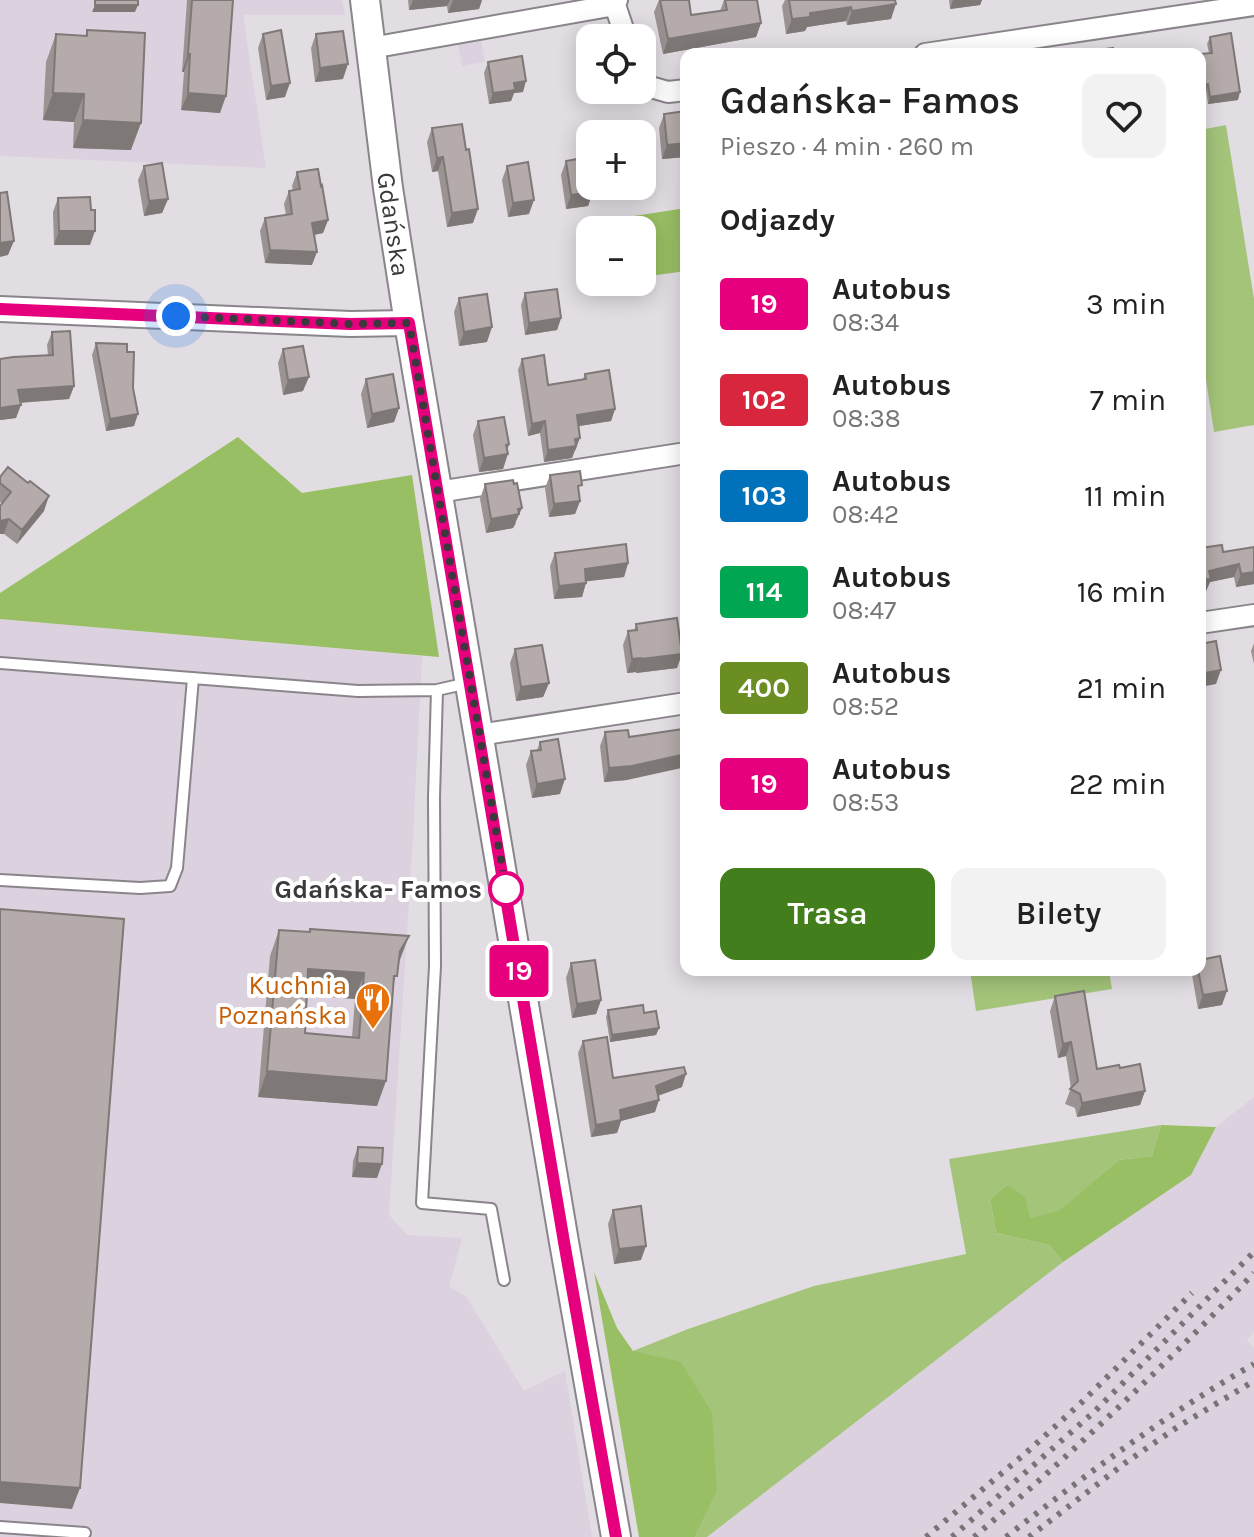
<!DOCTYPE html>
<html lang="pl">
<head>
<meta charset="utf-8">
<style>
	:root { --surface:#fff; --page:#f2f2f2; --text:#222; --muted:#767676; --accent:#427f1c }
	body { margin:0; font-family:Karla,sans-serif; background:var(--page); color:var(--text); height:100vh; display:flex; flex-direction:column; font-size:30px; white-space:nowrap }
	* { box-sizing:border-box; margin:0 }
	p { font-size:26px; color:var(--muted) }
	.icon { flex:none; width:44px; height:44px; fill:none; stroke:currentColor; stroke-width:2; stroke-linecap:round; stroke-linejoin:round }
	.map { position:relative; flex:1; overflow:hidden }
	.drawer { position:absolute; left:680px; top:48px; width:526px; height:928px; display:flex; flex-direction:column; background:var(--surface); border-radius:16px; box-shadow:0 4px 20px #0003 }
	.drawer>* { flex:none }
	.badge { padding:0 16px; border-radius:6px; font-size:28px; line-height:52px }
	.buttons { position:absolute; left:576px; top:24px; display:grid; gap:16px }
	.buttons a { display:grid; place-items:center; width:80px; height:80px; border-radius:16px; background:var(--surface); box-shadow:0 4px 20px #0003; font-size:40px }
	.you { position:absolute; width:40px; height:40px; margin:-20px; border:6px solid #fff; border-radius:50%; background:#1a73e8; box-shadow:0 0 0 12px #1a73e833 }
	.map>.badge { position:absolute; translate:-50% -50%; box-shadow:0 0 0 4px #fff }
	h2 { padding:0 40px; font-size:30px; line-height:72px }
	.round { display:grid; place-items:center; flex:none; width:84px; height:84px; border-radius:16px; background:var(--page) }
	.overview { display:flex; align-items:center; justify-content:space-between; height:136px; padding:0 40px }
	h1 { font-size:38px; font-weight:600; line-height:60px }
	.cta { display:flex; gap:16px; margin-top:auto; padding:16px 40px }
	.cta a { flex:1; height:92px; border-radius:16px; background:var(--accent); color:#fff; font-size:32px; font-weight:600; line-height:92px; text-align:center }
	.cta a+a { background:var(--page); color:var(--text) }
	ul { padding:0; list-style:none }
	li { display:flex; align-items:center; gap:24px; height:96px; padding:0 40px }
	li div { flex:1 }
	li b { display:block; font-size:30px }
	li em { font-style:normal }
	li .badge { min-width:88px; font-weight:700; text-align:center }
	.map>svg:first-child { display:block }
	.built { fill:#dcd1de }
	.green { fill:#a4c47a }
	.forest { fill:#99bf64 }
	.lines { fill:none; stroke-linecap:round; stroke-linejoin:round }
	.service-casing { stroke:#8a858b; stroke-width:14 }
	.minor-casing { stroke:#8a858b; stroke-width:24 }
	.tertiary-casing { stroke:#8a858b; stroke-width:28 }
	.secondary-casing { stroke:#8a858b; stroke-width:32 }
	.service { stroke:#fff; stroke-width:10 }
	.minor { stroke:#fff; stroke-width:20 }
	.tertiary { stroke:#fff; stroke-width:24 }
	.secondary { stroke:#fff; stroke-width:28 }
	.rail { stroke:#777477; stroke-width:6; stroke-dasharray:4 8; stroke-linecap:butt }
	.wall { fill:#9b9392; fill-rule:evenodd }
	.shaded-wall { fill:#7e7877 }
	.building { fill:#b4abaa; stroke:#7e7877; stroke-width:2; fill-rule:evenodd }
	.line-casing { stroke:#fff; stroke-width:18 }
	.line { stroke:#e6007e; stroke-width:12 }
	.walk { stroke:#3b393b; stroke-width:8; stroke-dasharray:0 14.4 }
	.stop-dot { fill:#fff; stroke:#e6007e; stroke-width:4 }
	.labels { text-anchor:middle; stroke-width:8; stroke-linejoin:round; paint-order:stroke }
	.street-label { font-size:26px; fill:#3b393b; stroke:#fff }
	.stop-label { font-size:26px; font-weight:bold; fill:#3b393b; stroke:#fff; text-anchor:end }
	.food-label { font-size:26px; fill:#c56008; stroke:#fff; text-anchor:end }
</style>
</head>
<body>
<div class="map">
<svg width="1254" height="1537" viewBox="0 0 1254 1537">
	<rect width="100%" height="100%" fill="#e2dde3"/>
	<!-- built -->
	<path class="built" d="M0,0H342L345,15H243L266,168L0,156Z
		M481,41L485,62L462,66L458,44Z
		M0,619L422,656L413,838L389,1215L407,1235L462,1238L449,1287L466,1296L524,1391L565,1371L592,1537H0Z
		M1254,1097V1331L1247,1340L1254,1348V1537H707L1063,1262L1191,1175L1216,1127Z"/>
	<!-- green -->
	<path class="green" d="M1226,125L1254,299V425L1214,432L1200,340V130Z
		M970,970H1109L1112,989L976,1011Z
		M1161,1125L1152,1156L1119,1160L1059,1212L1030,1218L1007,1185L990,1199L996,1233L1049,1245L1063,1262L707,1537H695L717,1492L633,1351L688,1329L814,1286L966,1254L949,1159Z"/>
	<!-- forest -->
	<path class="forest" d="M686,208V271L642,277V230H622L621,218Z
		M238,437L302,493L412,475L439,657L0,619V593Z
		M1161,1125L1216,1127L1191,1175L1063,1262L1049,1245L996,1233L990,1199L1007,1185L1025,1197L1030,1218L1059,1211L1119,1160L1152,1156Z
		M594,1272L617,1328L633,1351L681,1362L712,1413L717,1492L695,1537H639Z"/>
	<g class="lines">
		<defs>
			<path id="service" d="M0,663L358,691L437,690L468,683
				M437,690L434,797L435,966L422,1203L491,1209L504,1280
				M0,880L140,888L170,886L177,868L193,678
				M0,1527L85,1533"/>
			<path id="minor" d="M617,0L615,5L626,38
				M371,48L615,5
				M925,54L1254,5
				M642,77L647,86L668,92L686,90
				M438,492L686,453
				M1200,623L1254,615
				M479,735L686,703"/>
			<path id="tertiary" d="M0,309L350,324L409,323"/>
			<g id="secondary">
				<path id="s1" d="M365,0L388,188L409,323L564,1242L616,1537"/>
			</g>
		</defs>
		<!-- service casing -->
		<use href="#service" class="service-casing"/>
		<!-- minor casing -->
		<use href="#minor" class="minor-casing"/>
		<!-- tertiary casing -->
		<use href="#tertiary" class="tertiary-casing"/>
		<!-- secondary casing -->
		<use href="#secondary" class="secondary-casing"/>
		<!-- service -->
		<use href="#service" class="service"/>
		<!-- minor -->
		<use href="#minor" class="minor"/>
		<!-- tertiary -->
		<use href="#tertiary" class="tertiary"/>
		<!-- secondary -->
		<use href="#secondary" class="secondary"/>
		<!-- rail -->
		<path class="rail" d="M926,1537L1027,1452L1082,1402L1192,1293
			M952,1537L1094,1412L1254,1252
			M974,1537C1072,1454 1165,1365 1254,1273
			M1006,1537C1087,1474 1165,1415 1254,1364
			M1029,1537L1125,1463L1179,1426L1254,1381"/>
	</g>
	<!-- wall -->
	<path class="wall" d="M187,0H233L220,113L181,110L184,72H182Z
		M408,0H482L479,9L448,13L447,6L409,10Z
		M659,0H689L691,15L720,11L724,0H757L761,23L756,37L663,54L654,12Z
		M785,0H895L891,19L847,25L846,21L807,27L805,31L786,34L782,6Z
		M949,0H982L980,5L950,9Z
		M87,30L131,150L73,148L74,122L43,120L46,62L56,34L85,36Z
		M263,34L285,97L266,100L258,48Z
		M316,34L343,79L315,82L311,48Z
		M1210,37L1238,100L1208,104L1206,91L1200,92V54L1209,53L1207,44Z
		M488,62L523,92L514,93L511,101L489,104L484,73Z
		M686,111V157L662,159L659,128L664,114Z
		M432,128L473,223L447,227L438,171L432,172L427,142Z
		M566,161L593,192L588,206L566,209L561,175Z
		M144,166L168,199L162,213L144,216L138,180Z
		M507,166L529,214L508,217L502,180Z
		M297,172L328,220L323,233L314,235L312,265L265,263L260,231L265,218L286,215L284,204L289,191L293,190L292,186Z
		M58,198L90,245H54L53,212Z
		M525,293L561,318L557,330L525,335L521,305Z
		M459,298L487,342L459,346L454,312Z
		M52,332L74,386L69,399L20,403L16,418L0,420V359L48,355L47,345Z
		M96,343L127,352L133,388L134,426L106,431L92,355Z
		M283,349L303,391L283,395L278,363Z
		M522,359L548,385L583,379L585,374L615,409L611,421L579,426L576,450H574L572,458L544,462L540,433L528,436L518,370Z
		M366,379L399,408L394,422L367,428L361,394Z
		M478,421L509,444L503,469L479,472L473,435Z
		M550,475L579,494L580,501L575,514L549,517L545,488Z
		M0,477L44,511L17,544L4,534H0V506L2,503L0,502Z
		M485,484L516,523L513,528L486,533L480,499Z
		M1254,547V584L1236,587L1234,577L1210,582L1206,591L1200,592V548L1223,552Z
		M555,553L628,563L624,577L586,581L582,597L554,599L550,566Z
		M636,624L677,668L636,673V672L627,673L623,645L628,631H634Z
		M1254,643V664L1251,651Z
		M515,649L549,683L543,697L516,701L510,663Z
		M605,732L627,780L604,782L600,746Z
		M540,742L560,794L532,798L526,765L531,751L537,750Z
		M279,930L399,963L393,986L377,1106L258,1097L270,956ZM307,995L355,999L352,1037L305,1033Z
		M571,963L601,1000L596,1014L572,1018L566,978Z
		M1193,970H1200L1222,1005L1198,1009L1192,975Z
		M1055,996L1097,1069L1120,1068L1145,1091L1140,1105L1077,1117L1075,1108L1065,1104L1071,1088L1066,1056L1058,1058L1050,1011Z
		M608,1010L644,1013L659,1028L656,1035L610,1042L606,1017Z
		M583,1041L613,1078L682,1087L658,1096L655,1112L621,1121L617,1133L591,1137L578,1053Z
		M358,1147L377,1178L352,1177L353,1161Z
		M613,1210L641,1260L614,1264L608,1224Z"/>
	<!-- shaded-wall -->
	<path class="shaded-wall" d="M413,0H450L447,6L409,10Z
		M453,0H482L479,9L448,13Z
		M953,0H982L980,5L950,9Z
		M896,4L891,19L847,25L852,11Z
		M95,5H138L135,12H92Z
		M851,7L846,21L807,27L805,31L786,34L792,19L810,13Z
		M761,23L756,37L663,54L668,39Z
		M188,54H190L184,72H182Z
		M348,64L343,79L315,82L320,68Z
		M526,81L523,92L514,93L511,101L489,104L493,93L514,83Z
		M290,83L285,97L266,100L271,86Z
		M1208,84L1206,91L1200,92V85Z
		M1240,92L1238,100L1208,104L1210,97Z
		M53,93L84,94L74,122L43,120Z
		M188,93L226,96L220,113L181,110Z
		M83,120L141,123L131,150L73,148Z
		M686,143V157L662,159L667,145Z
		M443,157L438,171L432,172L437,158Z
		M593,192L588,206L566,209L571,195Z
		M168,199L162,213L144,216L149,201Z
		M534,200L529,214L508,217L513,203Z
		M478,209L473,223L447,227L452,213Z
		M328,220L323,233L308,236L312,223Z
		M59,231H95L90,245H54Z
		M14,241L8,255L0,257V243Z
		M270,250L317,252L312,265L265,263Z
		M561,318L557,330L525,335L529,323Z
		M492,327L487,342L459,346L464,332Z
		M309,377L303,391L283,395L288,380Z
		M74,386L69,399L13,403L18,390Z
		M21,405L16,418L0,420V408Z
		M399,408L394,422L367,428L372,414Z
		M615,409L611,421L573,427L577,415Z
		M138,414L134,426L106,431L110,419Z
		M545,421L540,433L528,436L532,424Z
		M580,438L572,458L544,462L548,450L575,439Z
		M509,444L505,455L508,454L503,469L479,472L484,458Z
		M49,496L44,511L17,544L22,530Z
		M580,501L575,514L549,517L554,504Z
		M522,508L513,528L486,533L491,519Z
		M9,519L4,534H0V521Z
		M628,563L624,577L581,582L585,569Z
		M1239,564L1234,577L1210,582L1206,591L1200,592V580L1209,571Z
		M1254,572V584L1236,587L1241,574Z
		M586,583L582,597L554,599L559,586Z
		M682,654L677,668L636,673L641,659Z
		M641,658L636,672L627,673L632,659Z
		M1221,670L1216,684L1200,687V674Z
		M549,683L543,697L516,701L521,687Z
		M686,754V767L627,780L604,782L609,768Z
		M565,779L560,794L532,798L537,784Z
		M1204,869L1200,881V870Z
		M409,936L399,962L400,951Z
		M308,969L364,973L355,999L299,994Z
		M1227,991L1222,1005L1198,1009L1203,995Z
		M601,1000L596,1014L572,1018L577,1004Z
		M659,1028L656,1035L610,1042L612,1035Z
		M1071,1042L1066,1056L1058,1058L1063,1044Z
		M267,1071L386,1081L377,1106L258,1097Z
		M686,1074L682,1087L651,1098L656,1086Z
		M1145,1091L1140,1105L1077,1117L1082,1103Z
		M659,1100L655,1112L621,1121L617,1133L591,1137L596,1125L620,1110Z
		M357,1163L382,1164L377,1178L352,1177Z
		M646,1246L641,1260L614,1264L619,1249Z
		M0,1482L80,1488L72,1509L0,1503Z"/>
	<!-- building -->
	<path class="building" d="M95,0H138V5H95Z
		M192,0H233L226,96L188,93L190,54H188Z
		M660,0H689L691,15L727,10L725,0H757L761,23L668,39Z
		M789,0H895L896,4L852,11L851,7L810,13V17L792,19Z
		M87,30L145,33L141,123L83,120L84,94L53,93L56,34L87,36Z
		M281,30L290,83L271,86L263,34Z
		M343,31L348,64L320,68L316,34Z
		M1231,33L1240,92L1210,97L1208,84L1200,85V54L1212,53L1210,37Z
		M1113,48L1114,54H1072Z
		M522,56L526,81L514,83L515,90L493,93L488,62Z
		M686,111V143L667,145L664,114Z
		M462,124L466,150L469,149L478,209L452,213L443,157L437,158L432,128Z
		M588,157L590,171V186H593V192L571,195L566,161Z
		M528,162L534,200L513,203L507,166Z
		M162,163L168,199L149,201L144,166Z
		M318,169L321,186L322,185L328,220L312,223L317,252L270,250L265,218L292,214L289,191L300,189L297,172Z
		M7,192L14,241L0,243V193Z
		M90,197L91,210H95V231H59L58,198Z
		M557,289L561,318L529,323L525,293Z
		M487,294L492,327L464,332L459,298Z
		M70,331L74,386L18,390L21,405L0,408V359L13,357L53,355L52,332Z
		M96,343L127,344V352H134L133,388L138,414L110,419Z
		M303,346L309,377L288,380L283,349Z
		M544,355L548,385L586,379L585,374L609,370L615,409L577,415L580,438L575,439L576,446L548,450L545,421L532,424L522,359Z
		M393,374L399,408L372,414L366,379Z
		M504,417L509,444L506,445L508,454L484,458L478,421Z
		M8,467L28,483L30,481L49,496L22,530L9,519L0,521V506L11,492L0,483V477Z
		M580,471L582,485L578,486L580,501L554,504L550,475Z
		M513,480L514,484L517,483L522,508L518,509L519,514L491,519L485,484Z
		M626,544L628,563L585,569L586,583L559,586L555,553Z
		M1222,545L1223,552L1254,547V572L1241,574L1239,564L1209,571L1211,579L1200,580V548Z
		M677,618L682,654L641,659V658L632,659L628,631L637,630L636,624Z
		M1216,641L1221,670L1200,674V644Z
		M542,645L549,683L521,687L515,649Z
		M682,729L683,731H686V754L632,766L609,768L605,732L628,730L629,737Z
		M558,739L565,779L537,784L531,751L541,750L540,742Z
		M1200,847L1204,869L1200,870Z
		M0,909L124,919L80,1488L0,1482Z
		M310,929L409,936L400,951L397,976H394L386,1081L267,1071L279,930L310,932ZM308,969L364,973L359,1038L305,1033Z
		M1220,956L1227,991L1203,995L1198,970H1200V960Z
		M595,960L601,1000L577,1004L571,963Z
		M1084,991L1097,1069L1119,1065L1120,1068L1140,1064L1145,1091L1082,1103L1080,1094L1070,1089L1078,1081L1071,1042L1063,1044L1055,996Z
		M643,1005L644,1013L656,1011L659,1028L612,1035L608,1010Z
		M607,1037L613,1078L684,1067L686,1074L656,1086L659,1100L620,1110L621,1120L596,1125L583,1041Z
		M358,1147L383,1148L382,1164L357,1163Z
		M641,1206L646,1246L619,1249L613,1210Z"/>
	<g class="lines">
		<defs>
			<path id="line" d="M0,309L350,324L409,323L564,1242L616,1537"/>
		</defs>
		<!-- line casing -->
		<use href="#line" class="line-casing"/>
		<!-- line -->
		<use href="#line" class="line"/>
		<!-- walk -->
		<path class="walk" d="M176,316L350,324L409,323L506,889"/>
	</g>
	<!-- icons -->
	<defs>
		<symbol id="restaurant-pin" viewBox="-11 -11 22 30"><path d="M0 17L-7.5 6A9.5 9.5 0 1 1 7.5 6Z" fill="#e8710a" stroke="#fff"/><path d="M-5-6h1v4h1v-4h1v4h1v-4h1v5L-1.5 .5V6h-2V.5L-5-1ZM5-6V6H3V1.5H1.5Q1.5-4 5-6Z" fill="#fff"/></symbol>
	</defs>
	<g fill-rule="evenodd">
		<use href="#restaurant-pin" x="353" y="980" width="40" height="54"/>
	</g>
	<!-- markers -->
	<circle class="stop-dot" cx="506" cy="889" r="16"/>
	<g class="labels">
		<!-- street labels -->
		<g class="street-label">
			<text dy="9" stroke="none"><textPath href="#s1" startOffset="226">Gdańska</textPath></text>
		</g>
		<!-- stop labels -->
		<g class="stop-label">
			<text x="482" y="898">Gdańska- Famos</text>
		</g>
		<!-- food labels -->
		<g class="food-label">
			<text x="347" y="994">Kuchnia<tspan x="347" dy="30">Poznańska</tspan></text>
		</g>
	</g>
</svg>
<div class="buttons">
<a><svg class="icon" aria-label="locate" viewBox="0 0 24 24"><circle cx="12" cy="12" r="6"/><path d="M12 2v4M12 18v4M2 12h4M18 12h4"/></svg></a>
<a>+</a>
<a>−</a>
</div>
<div class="you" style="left:176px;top:316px"></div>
<b class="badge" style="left:519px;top:971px;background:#e6007e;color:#fff">19</b>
<section class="drawer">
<div class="overview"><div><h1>Gdańska- Famos</h1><p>Pieszo · 4 min · 260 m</p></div><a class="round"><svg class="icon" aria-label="heart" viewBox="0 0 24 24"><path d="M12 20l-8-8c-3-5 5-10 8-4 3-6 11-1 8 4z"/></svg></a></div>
<h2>Odjazdy</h2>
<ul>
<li><span class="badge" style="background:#e6007e;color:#fff">19</span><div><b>Autobus</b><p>08:34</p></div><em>3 min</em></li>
<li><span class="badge" style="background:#d7263d;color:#fff">102</span><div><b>Autobus</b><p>08:38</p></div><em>7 min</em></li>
<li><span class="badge" style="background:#0072bc;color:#fff">103</span><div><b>Autobus</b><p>08:42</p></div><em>11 min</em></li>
<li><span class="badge" style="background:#00a651;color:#fff">114</span><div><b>Autobus</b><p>08:47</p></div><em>16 min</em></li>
<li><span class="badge" style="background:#6b8e23;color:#fff">400</span><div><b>Autobus</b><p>08:52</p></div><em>21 min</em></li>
<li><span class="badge" style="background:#e6007e;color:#fff">19</span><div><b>Autobus</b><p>08:53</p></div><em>22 min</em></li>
</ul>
<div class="cta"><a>Trasa</a><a>Bilety</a></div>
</section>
</div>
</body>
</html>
